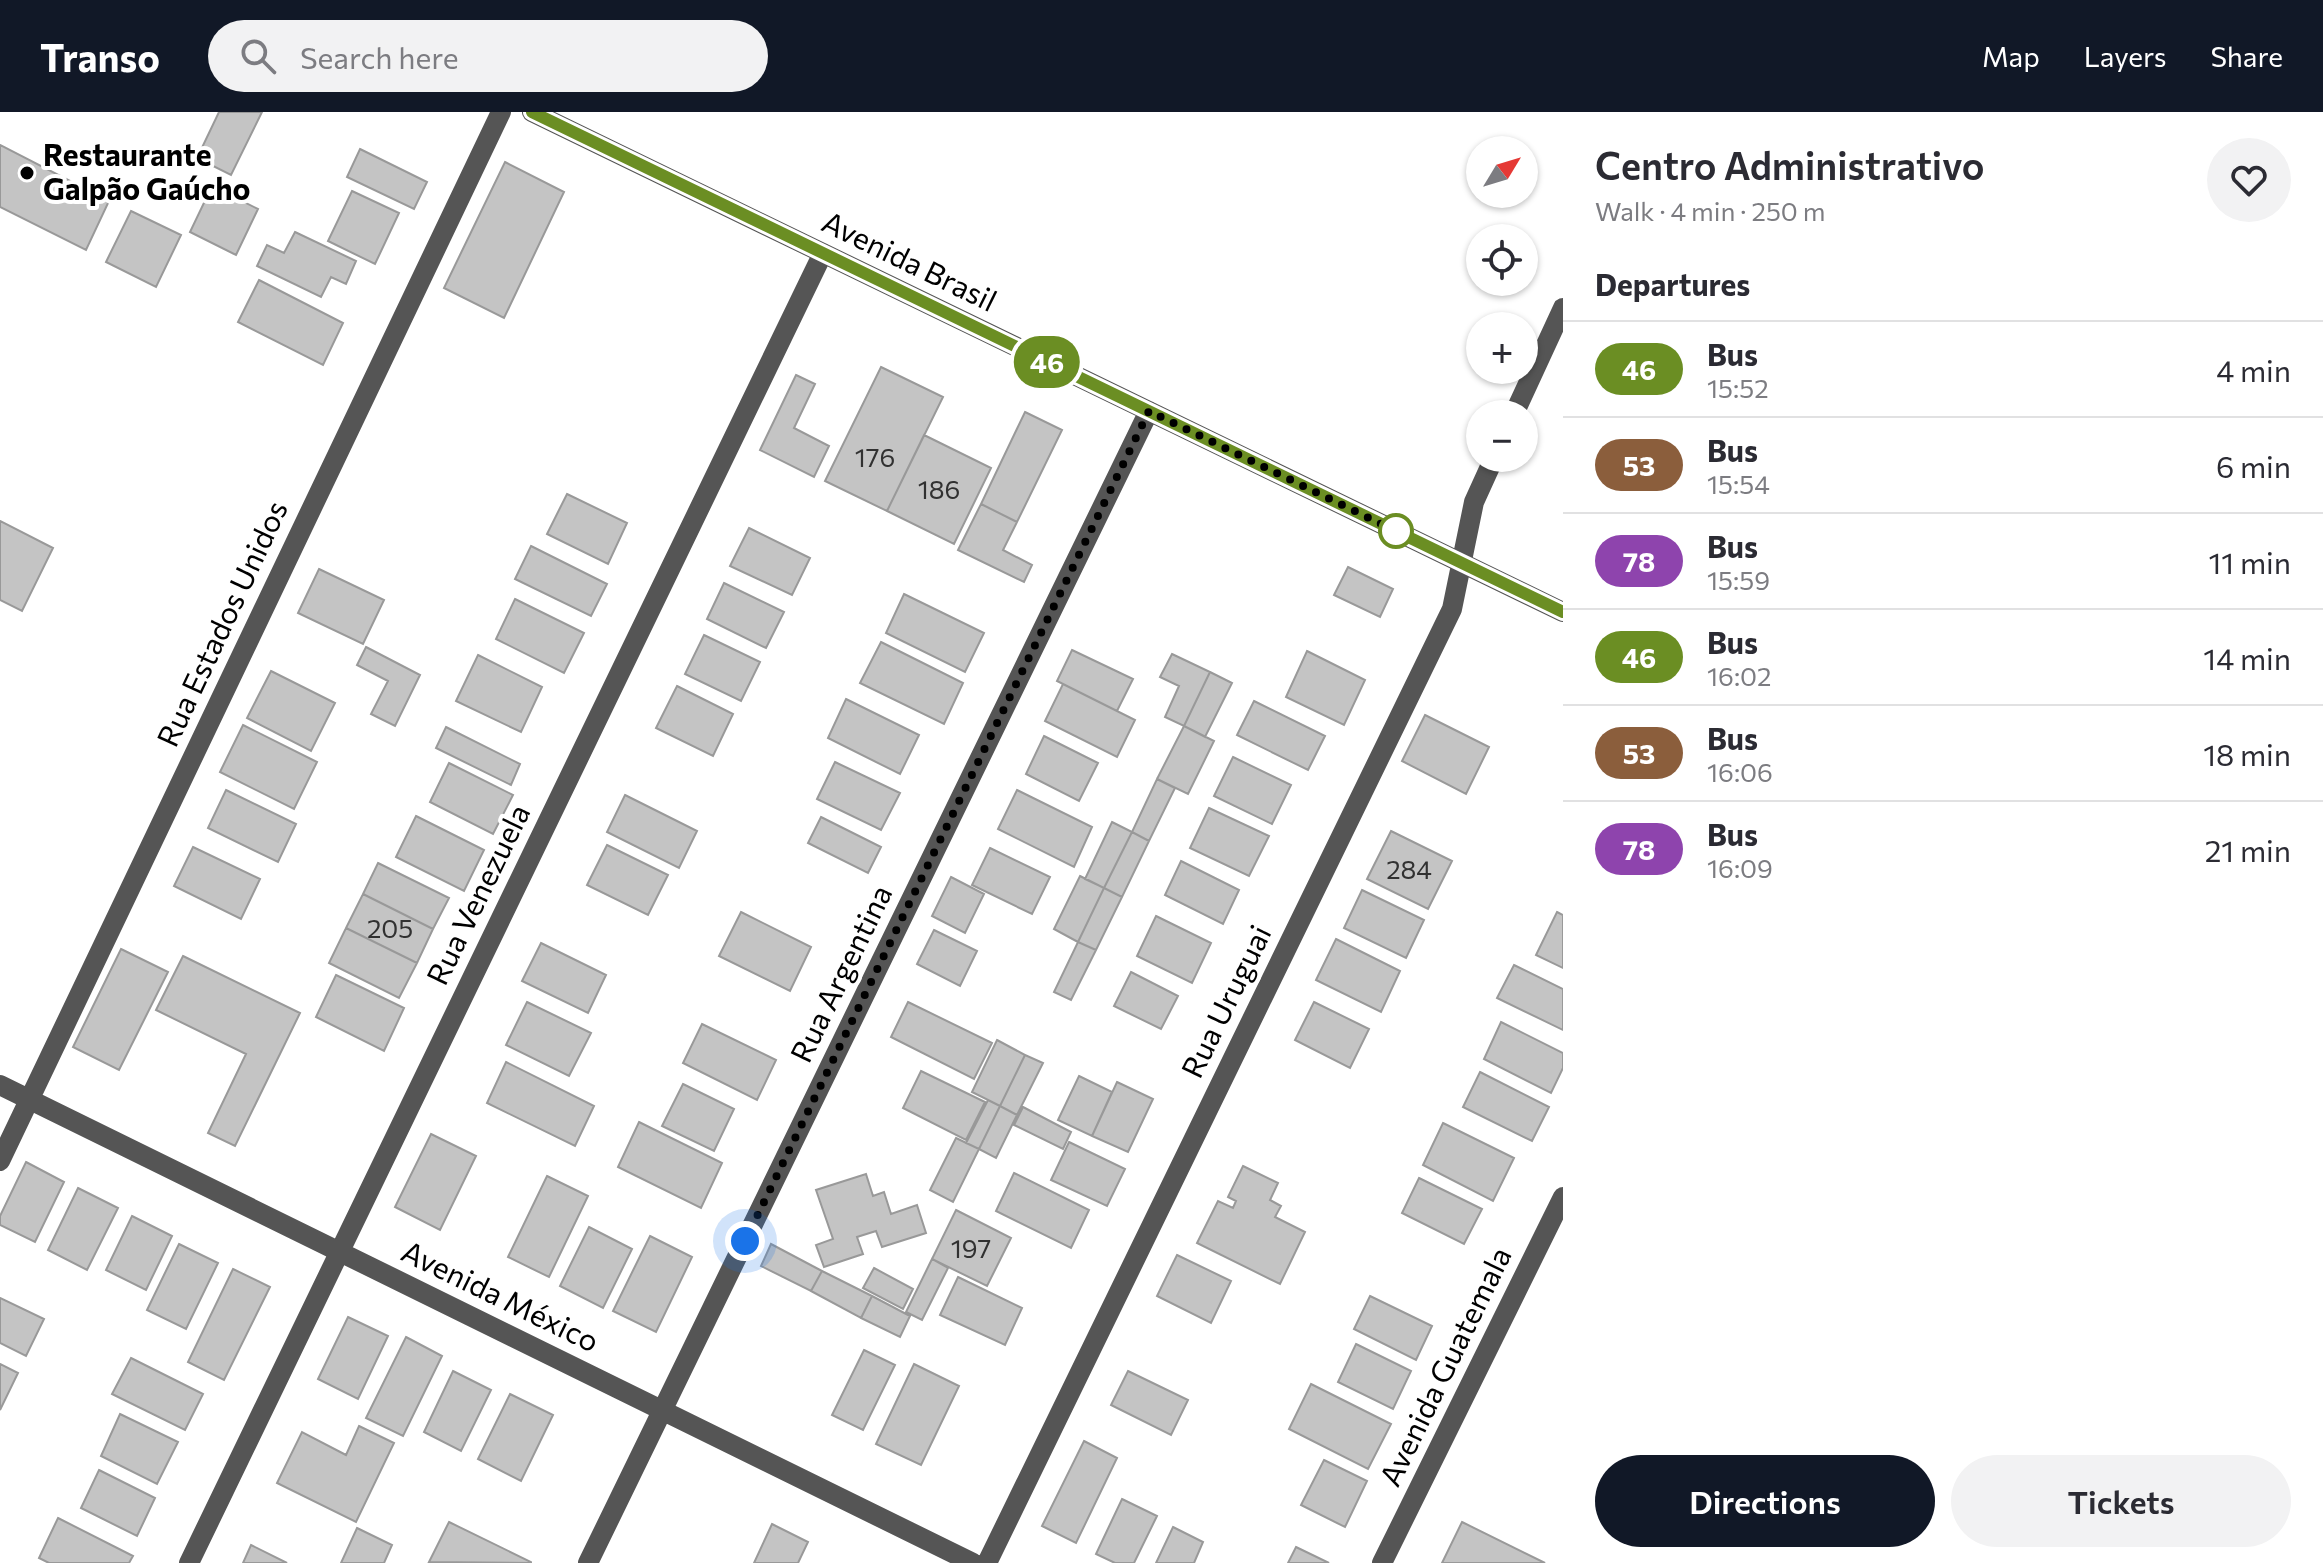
<!DOCTYPE html>
<html lang="en">
<head>
<meta charset="utf-8">
<style>
	:root { --surface:#fff; --page:#f2f2f3; --text:#2b2b33; --muted:#7c7c81; --line:#e1e1e2; --accent:#111827 }
	body { margin:0; font-family:Commissioner,sans-serif; background:var(--page); color:var(--text); height:100vh; display:flex; flex-direction:column; font-size:30px; white-space:nowrap }
	* { box-sizing:border-box; margin:0 }
	p { font-size:26px; color:var(--muted) }
	.icon { flex:none; width:44px; height:44px; fill:none; stroke:currentColor; stroke-width:2; stroke-linecap:round; stroke-linejoin:round }
	.map { position:relative; flex:1; overflow:hidden }
	.drawer { display:flex; flex-direction:column; background:var(--surface); width:760px }
	.drawer>* { flex:none }
	.badge { padding:0 16px; border-radius:26px; font-size:28px; line-height:52px }
	.needle { width:52px; rotate:52deg }
	.tools { position:absolute; left:1466px; top:24px; display:grid; gap:16px }
	.tools a { display:grid; place-items:center; width:72px; height:72px; border-radius:50%; background:var(--surface); box-shadow:0 2px 6px #0004; font-size:40px }
	.you { position:absolute; width:40px; height:40px; margin:-20px; border:6px solid #fff; border-radius:50%; background:#1a73e8; box-shadow:0 0 0 12px #1a73e833 }
	.map>.badge { position:absolute; translate:-50% -50%; box-shadow:0 0 0 4px #fff }
	h2 { padding:0 32px; font-size:30px; line-height:72px }
	.round { display:grid; place-items:center; flex:none; width:84px; height:84px; border-radius:42px; background:var(--page) }
	.head { display:flex; align-items:center; justify-content:space-between; height:136px; padding:0 32px }
	h1 { font-size:38px; font-weight:600; line-height:60px }
	.cta { display:flex; gap:16px; margin-top:auto; padding:16px 32px }
	.cta a { flex:1; height:92px; border-radius:48px; background:var(--accent); color:#fff; font-size:32px; font-weight:600; line-height:92px; text-align:center }
	.cta a+a { background:var(--page); color:var(--text) }
	ul { padding:0; list-style:none }
	li { display:flex; align-items:center; gap:24px; height:96px; padding:0 32px; border-top:2px solid var(--line) }
	li div { flex:1 }
	li b { display:block; font-size:30px }
	li em { font-style:normal }
	li .badge { min-width:88px; font-weight:700; text-align:center }
	header { display:flex; align-items:center; gap:48px; box-sizing:border-box; height:112px; padding:0 40px; background:var(--accent); color:#fff }
	header strong { font-size:38px }
	nav { display:flex; gap:44px; margin-inline-start:auto; font-size:28px }
	.search { width:560px; height:72px; background:var(--page); display:flex; align-items:center; gap:20px; box-sizing:border-box; padding:0 28px; border-radius:44px; color:var(--muted); font-size:30px }
	main { display:flex; flex:1; min-height:0 }
	.map>svg:first-child { display:block }
	.building { fill:#c4c4c4; stroke:#999; stroke-width:2 }
	.lines { fill:none; stroke-linecap:round; stroke-linejoin:round }
	.minor { stroke:#555; stroke-width:20 }
	.line-casing { stroke:#fff; stroke-width:18 }
	.line { stroke:#6b8e23; stroke-width:12 }
	.walk { stroke:#000; stroke-width:8; stroke-dasharray:0 14.4 }
	.poi-dot { fill:#000; stroke:#fff; stroke-width:3 }
	.stop-dot { fill:#fff; stroke:#6b8e23; stroke-width:4 }
	.labels { text-anchor:middle; stroke-width:8; stroke-linejoin:round; paint-order:stroke }
	.number-label { font-size:26px; fill:#313131 }
	.poi-label { font-size:30px; font-weight:bold; fill:#000; stroke:#fff; text-anchor:start }
	.street-label { font-size:30px; fill:#000; stroke:#fff }
</style>
</head>
<body>
<header>
<strong>Transo</strong>
<div class="search"><svg class="icon" aria-label="search" viewBox="0 0 24 24"><circle cx="10" cy="10" r="6"/><path d="M15 15l6 6"/></svg>Search here</div>
<nav><a>Map</a><a>Layers</a><a>Share</a></nav>
</header>
<main>
<div class="map">
<svg width="1563" height="1451" viewBox="0 0 1563 1451">
	<rect width="100%" height="100%" fill="#fff"/>
	<!-- building -->
	<path class="building" d="M219,0H262L231,63L197,46Z
		M0,33L109,89L86,138L0,95Z
		M360,37L427,70L414,97L347,65Z
		M505,50L564,80L504,206L444,176Z
		M212,74L258,97L236,143L190,120Z
		M352,79L399,101L375,152L328,129Z
		M131,99L181,123L156,175L106,150Z
		M295,120L356,149L346,172L331,165L321,185L257,154L267,133L284,141Z
		M259,168L343,211L323,253L238,210Z
		M881,255L943,285L887,399L825,369Z
		M796,263L815,272L794,316L829,334L814,365L760,338Z
		M1025,300L1062,318L1017,410L981,392Z
		M924,323L991,356L954,432L887,399Z
		M567,382L627,411L608,452L547,422Z
		M981,392L1017,410L1003,438L1032,453L1024,470L958,438Z
		M0,409L53,436L22,499L0,488Z
		M749,416L810,446L792,483L730,454Z
		M531,434L607,472L591,504L515,467Z
		M1348,455L1393,477L1380,505L1334,483Z
		M319,457L384,488L363,532L298,501Z
		M724,471L784,500L766,536L707,507Z
		M904,482L984,521L965,560L886,521Z
		M515,487L584,521L564,561L496,527Z
		M704,523L760,550L741,589L685,562Z
		M881,530L963,571L944,612L860,571Z
		M366,535L420,563L395,614L371,602L388,569L357,553Z
		M1072,538L1133,567L1117,599L1057,569Z
		M1307,539L1365,568L1344,613L1286,585Z
		M1172,542L1210,560L1184,614L1165,605L1179,574L1160,565Z
		M478,543L542,575L521,620L456,589Z
		M271,559L335,591L311,639L247,606Z
		M1210,560L1232,571L1205,625L1184,614Z
		M1063,572L1135,608L1117,645L1045,609Z
		M677,574L733,602L713,644L656,616Z
		M846,587L919,623L900,662L828,626Z
		M1254,589L1325,624L1308,658L1237,623Z
		M1425,603L1489,635L1466,682L1402,649Z
		M243,613L317,650L294,697L220,660Z
		M1184,614L1214,629L1188,682L1157,667Z
		M446,615L520,652L511,673L436,636Z
		M1044,624L1098,651L1079,689L1026,662Z
		M1233,645L1291,673L1272,712L1214,684Z
		M835,650L900,681L881,718L817,687Z
		M449,651L513,683L493,722L430,690Z
		M1157,667L1175,676L1149,729L1132,720Z
		M226,678L296,712L278,750L208,716Z
		M1017,678L1092,715L1074,755L998,717Z
		M625,683L697,719L679,756L607,720Z
		M1209,696L1269,724L1249,764L1190,736Z
		M416,704L484,738L464,779L396,745Z
		M821,705L881,735L868,761L808,731Z
		M1112,710L1132,720L1104,776L1085,767Z
		M1391,719L1452,749L1428,797L1367,767Z
		M1132,720L1149,729L1122,785L1104,776Z
		M607,733L668,763L648,803L587,773Z
		M193,735L260,767L241,807L174,774Z
		M990,736L1050,765L1032,802L972,773Z
		M1181,749L1239,778L1223,812L1165,783Z
		M378,751L449,786L433,817L363,782Z
		M1080,764L1104,776L1078,830L1054,817Z
		M951,765L984,782L965,821L932,804Z
		M1104,776L1122,785L1096,838L1078,830Z
		M1362,778L1424,808L1406,846L1344,816Z
		M363,782L433,817L417,851L346,816Z
		M741,800L811,835L790,879L719,844Z
		M1557,800L1563,803V856L1536,843Z
		M1156,804L1211,831L1192,871L1137,844Z
		M346,816L417,851L399,886L329,851Z
		M934,818L977,839L960,874L917,852Z
		M1336,827L1400,859L1381,900L1316,868Z
		M1078,830L1096,838L1071,888L1054,880Z
		M541,831L606,863L588,901L522,869Z
		M121,837L168,860L119,958L73,935Z
		M183,844L300,901L235,1034L208,1021L246,942L156,898Z
		M1514,853L1563,877V918L1497,886Z
		M1131,860L1178,884L1161,917L1114,894Z
		M336,863L404,896L384,939L316,905Z
		M527,890L591,921L569,964L506,933Z
		M908,890L992,931L974,967L891,925Z
		M1314,890L1369,917L1350,956L1295,928Z
		M1501,910L1563,941V956L1551,981L1484,947Z
		M702,912L776,948L757,988L683,951Z
		M997,928L1025,943L1000,994L972,980Z
		M1025,943L1043,951L1017,1003L1000,994Z
		M506,950L594,994L575,1034L487,991Z
		M921,959L985,990L966,1028L903,996Z
		M1480,960L1549,995L1532,1029L1463,995Z
		M1079,964L1112,980L1092,1024L1058,1008Z
		M1117,970L1153,987L1128,1040L1092,1024Z
		M683,972L734,997L714,1039L662,1014Z
		M988,988L1000,994L979,1037L966,1031Z
		M1000,994L1017,1003L996,1046L979,1037Z
		M1023,995L1071,1020L1063,1037L1014,1013Z
		M639,1010L722,1051L701,1096L618,1055Z
		M1443,1011L1514,1046L1493,1089L1423,1053Z
		M431,1022L476,1044L440,1118L395,1095Z
		M956,1026L979,1037L953,1090L930,1078Z
		M1069,1030L1125,1057L1107,1094L1051,1068Z
		M26,1050L64,1070L35,1130L0,1113V1104Z
		M1243,1054L1278,1071L1270,1088L1281,1094L1275,1105L1305,1120L1280,1172L1197,1131L1218,1089L1233,1096L1236,1089L1228,1085Z
		M1014,1061L1089,1098L1071,1136L996,1099Z
		M866,1062L873,1084L884,1080L891,1102L917,1093L926,1121L882,1135L876,1119L857,1125L863,1142L824,1155L816,1133L833,1127L816,1078Z
		M547,1064L588,1084L549,1165L508,1145Z
		M1419,1066L1482,1097L1464,1132L1402,1101Z
		M78,1076L118,1096L87,1158L48,1138Z
		M956,1098L1011,1126L987,1174L932,1147Z
		M132,1104L172,1124L146,1178L106,1158Z
		M589,1115L632,1137L603,1196L560,1174Z
		M650,1124L692,1145L656,1220L613,1199Z
		M179,1132L218,1151L186,1217L147,1198Z
		M771,1132L822,1159L811,1179L761,1154Z
		M1177,1143L1231,1169L1211,1211L1157,1184Z
		M932,1147L948,1156L922,1208L906,1200Z
		M874,1156L913,1177L903,1197L863,1176Z
		M233,1157L270,1175L224,1268L188,1250Z
		M822,1159L872,1184L861,1206L811,1179Z
		M958,1165L1022,1196L1005,1233L940,1203Z
		M872,1184L910,1204L900,1225L861,1206Z
		M1370,1184L1432,1214L1416,1248L1354,1217Z
		M0,1186L44,1207L26,1244L0,1231Z
		M348,1205L388,1224L358,1287L318,1267Z
		M406,1225L442,1244L403,1324L366,1306Z
		M1356,1232L1411,1259L1393,1297L1338,1270Z
		M864,1238L895,1253L863,1318L832,1303Z
		M131,1246L203,1282L185,1318L112,1282Z
		M0,1252L18,1261L0,1298Z
		M914,1252L959,1274L921,1353L876,1332Z
		M453,1259L491,1278L461,1339L424,1320Z
		M1128,1259L1188,1288L1171,1323L1111,1293Z
		M1311,1272L1391,1312L1368,1357L1289,1317Z
		M510,1282L553,1303L521,1369L478,1347Z
		M120,1302L178,1330L157,1372L101,1344Z
		M359,1314L394,1331L356,1410L277,1371L302,1320L346,1343Z
		M1084,1329L1117,1346L1076,1431L1042,1414Z
		M1324,1348L1367,1369L1345,1415L1301,1393Z
		M99,1358L155,1386L137,1424L81,1396Z
		M1122,1387L1157,1404L1134,1451H1115L1096,1442Z
		M58,1406L133,1444L129,1451H49L39,1446Z
		M449,1410L531,1450V1451L429,1450Z
		M1462,1410L1545,1451H1442Z
		M772,1412L808,1430L798,1451H754Z
		M1173,1415L1203,1430L1194,1451H1156Z
		M357,1416L392,1433L384,1451H341Z
		M251,1433L287,1451H243Z
		M1296,1435L1329,1451H1288Z"/>
	<g class="lines">
		<!-- minor -->
		<path class="minor" d="M532,0L1563,500
			M1514,302L1563,196
			M0,973L973,1451
			M0,1049L501,0
			M189,1451L823,141
			M588,1451L1149,299
			M987,1451L1452,497L1474,390L1494,346
			M1382,1451L1563,1085"/>
	</g>
	<g class="lines">
		<defs>
			<path id="line" d="M532,0L1563,500"/>
		</defs>
		<!-- line casing -->
		<use href="#line" class="line-casing"/>
		<!-- line -->
		<use href="#line" class="line"/>
		<!-- walk -->
		<path class="walk" d="M745,1129L1149,299L1404,423L1396,419"/>
	</g>
	<!-- markers -->
	<circle class="poi-dot" cx="27" cy="61" r="8"/>
	<circle class="stop-dot" cx="1396" cy="419" r="16"/>
	<g class="labels">
		<!-- number labels -->
		<g class="number-label">
			<text x="875" y="355">176</text>
			<text x="939" y="387">186</text>
			<text x="1409" y="767">284</text>
			<text x="390" y="826">205</text>
			<text x="971" y="1146">197</text>
		</g>
		<!-- poi labels -->
		<g class="poi-label">
			<text x="43" y="54">Restaurante<tspan x="43" dy="34">Galpão Gaúcho</tspan></text>
		</g>
		<!-- street labels -->
		<g class="street-label">
			<text transform="translate(909 150) rotate(26)" y="10">Avenida Brasil</text>
			<text transform="translate(223 512) rotate(-65)" y="10">Rua Estados Unidos</text>
			<text transform="translate(479 783) rotate(-64)" y="10">Rua Venezuela</text>
			<text transform="translate(842 862) rotate(-64)" y="10">Rua Argentina</text>
			<text transform="translate(1227 890) rotate(-64)" y="10">Rua Uruguai</text>
			<text transform="translate(500 1185) rotate(26)" y="10">Avenida México</text>
			<text transform="translate(1446 1255) rotate(-64)" y="10">Avenida Guatemala</text>
		</g>
	</g>
</svg>
<div class="tools">
<a><svg class="needle" viewBox="-14 -14 28 28"><path d="M0-13l5 13h-10z" fill="#e53935"/><path d="M0 13l5-13h-10z" fill="#7c7c81"/></svg></a>
<a><svg class="icon" aria-label="locate" viewBox="0 0 24 24"><circle cx="12" cy="12" r="6"/><path d="M12 2v4M12 18v4M2 12h4M18 12h4"/></svg></a>
<a>+</a>
<a>−</a>
</div>
<div class="you" style="left:745px;top:1129px"></div>
<b class="badge" style="left:1047px;top:250px;background:#6b8e23;color:#fff">46</b>
</div>
<section class="drawer">
<div class="head"><div><h1>Centro Administrativo</h1><p>Walk · 4 min · 250 m</p></div><a class="round"><svg class="icon" aria-label="heart" viewBox="0 0 24 24"><path d="M12 20l-8-8c-3-5 5-10 8-4 3-6 11-1 8 4z"/></svg></a></div>
<h2>Departures</h2>
<ul>
<li><span class="badge" style="background:#6b8e23;color:#fff">46</span><div><b>Bus</b><p>15:52</p></div><em>4 min</em></li>
<li><span class="badge" style="background:#8b5e3c;color:#fff">53</span><div><b>Bus</b><p>15:54</p></div><em>6 min</em></li>
<li><span class="badge" style="background:#8e44ad;color:#fff">78</span><div><b>Bus</b><p>15:59</p></div><em>11 min</em></li>
<li><span class="badge" style="background:#6b8e23;color:#fff">46</span><div><b>Bus</b><p>16:02</p></div><em>14 min</em></li>
<li><span class="badge" style="background:#8b5e3c;color:#fff">53</span><div><b>Bus</b><p>16:06</p></div><em>18 min</em></li>
<li><span class="badge" style="background:#8e44ad;color:#fff">78</span><div><b>Bus</b><p>16:09</p></div><em>21 min</em></li>
</ul>
<div class="cta"><a>Directions</a><a>Tickets</a></div>
</section>
</main>
</body>
</html>
